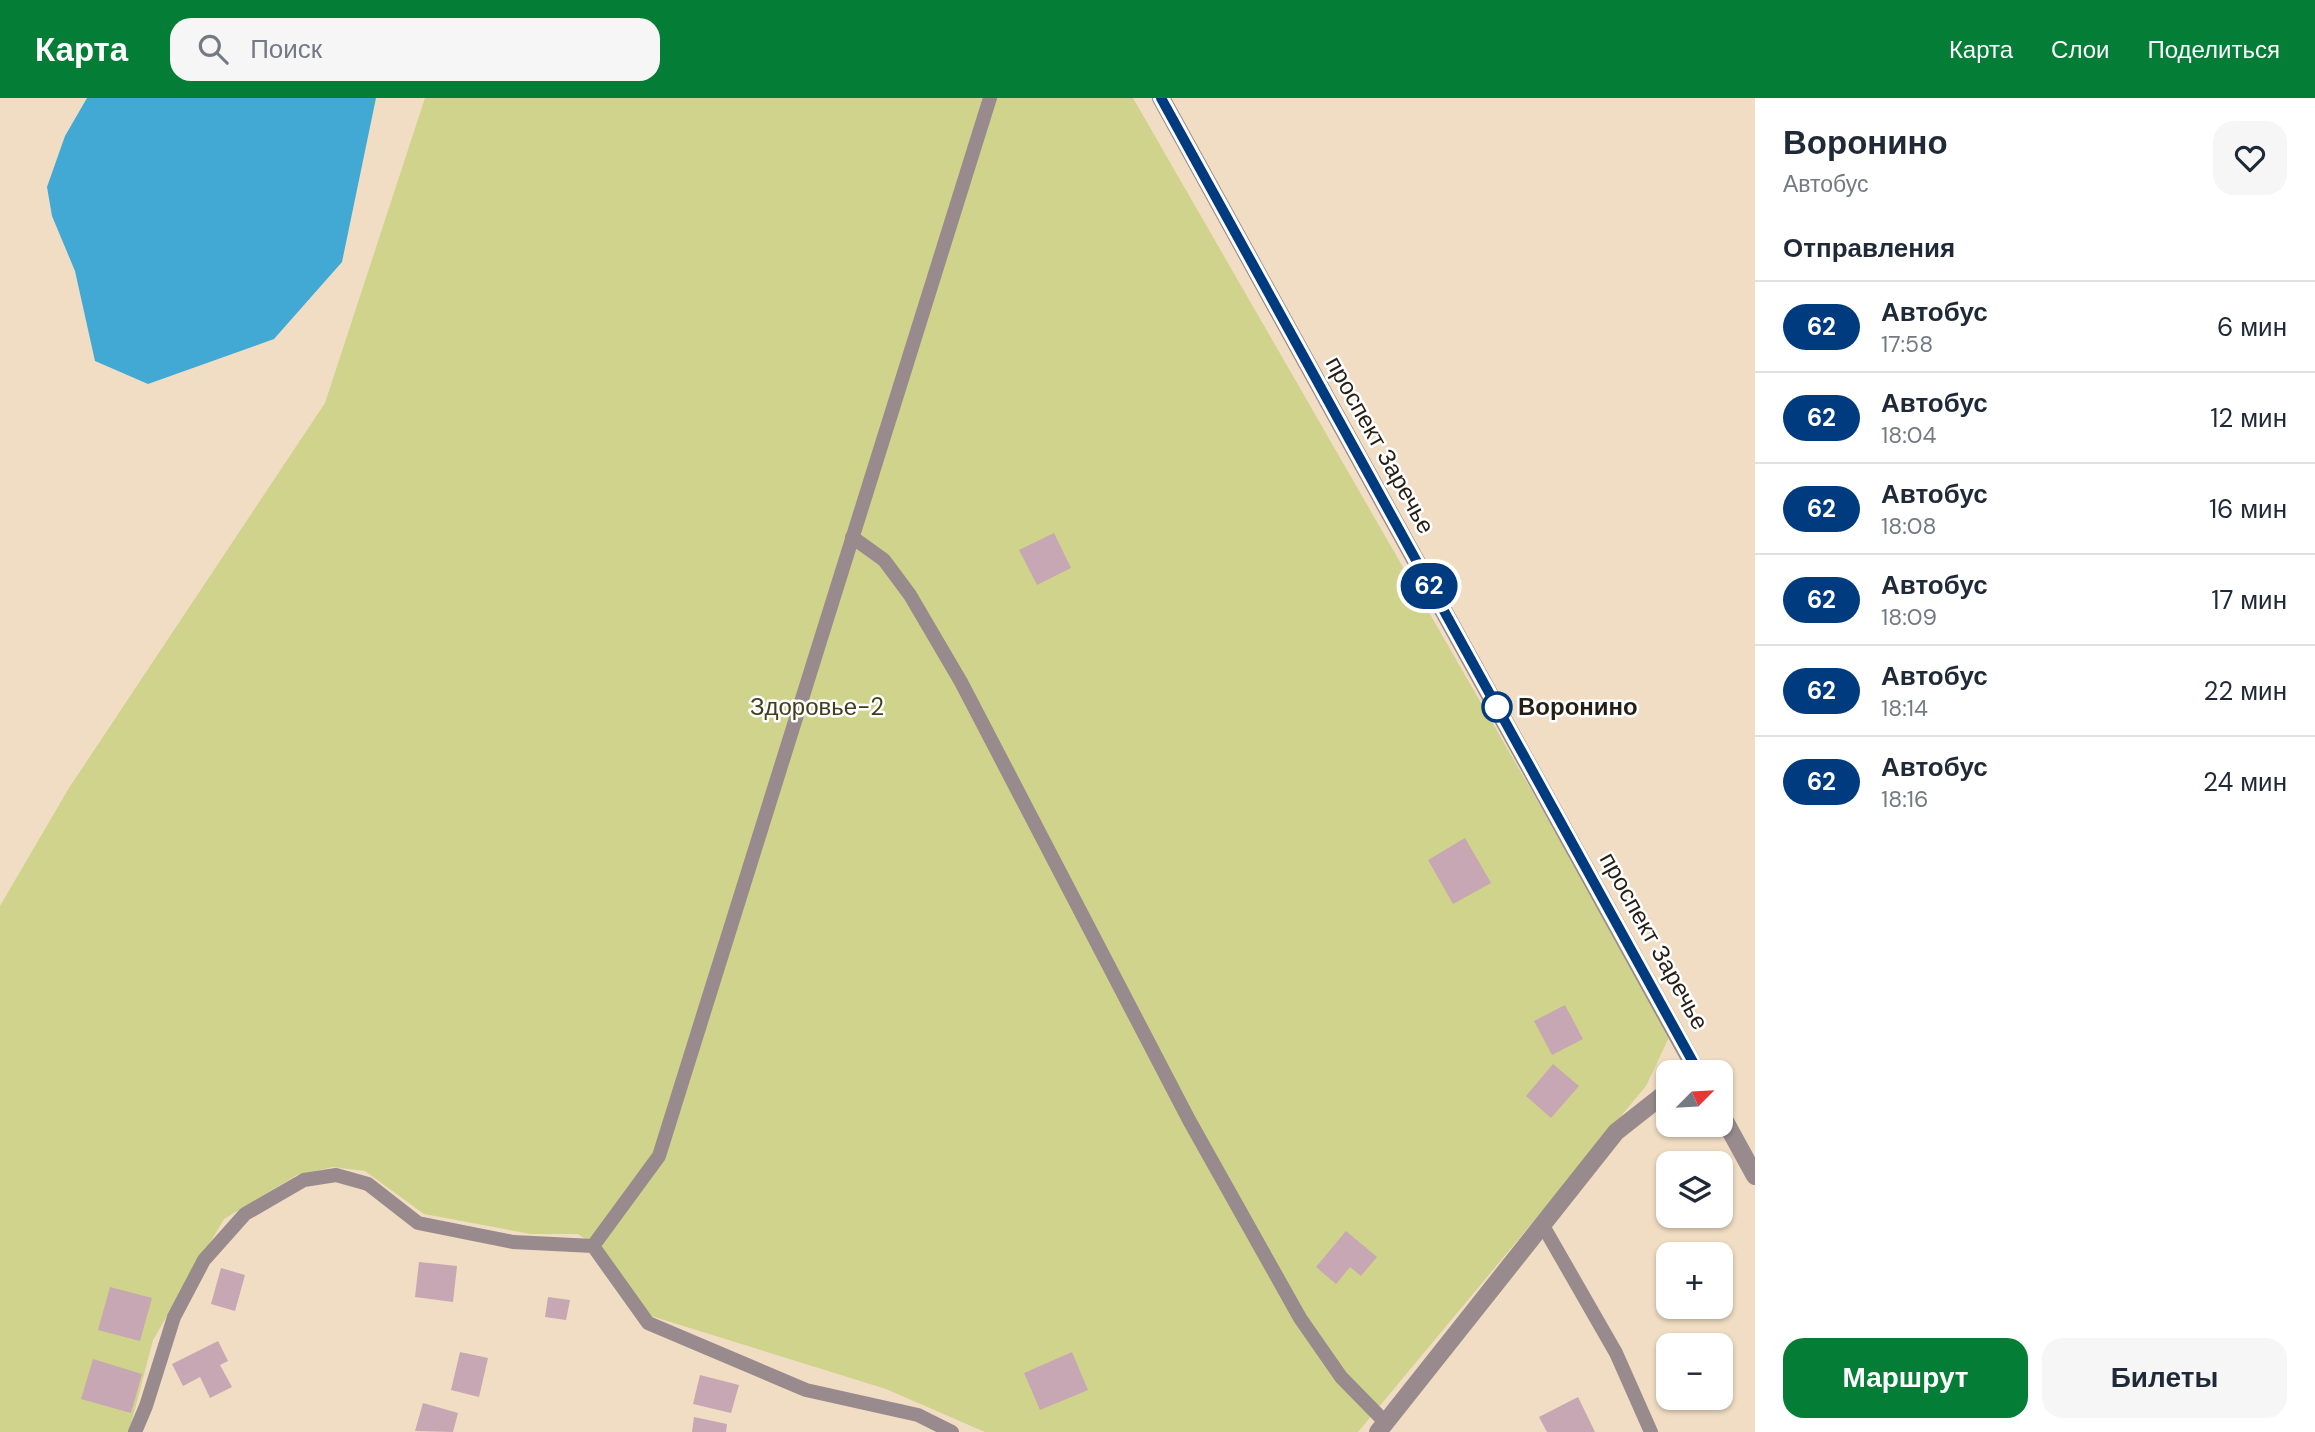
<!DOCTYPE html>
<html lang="ru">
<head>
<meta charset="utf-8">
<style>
	:root { --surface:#fff; --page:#f6f6f7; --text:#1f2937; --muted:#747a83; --line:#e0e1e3; --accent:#047e36 }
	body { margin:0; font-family:"DM Sans",sans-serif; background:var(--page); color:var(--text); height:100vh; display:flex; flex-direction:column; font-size:26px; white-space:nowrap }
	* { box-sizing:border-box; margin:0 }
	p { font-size:23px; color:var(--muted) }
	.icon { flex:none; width:38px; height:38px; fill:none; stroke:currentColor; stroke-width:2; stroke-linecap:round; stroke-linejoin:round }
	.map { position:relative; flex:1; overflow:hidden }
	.side { display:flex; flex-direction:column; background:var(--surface); width:560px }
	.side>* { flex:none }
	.badge { padding:0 14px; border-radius:23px; font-size:24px; line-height:46px }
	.needle { width:46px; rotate:66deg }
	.controls { position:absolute; left:1656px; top:962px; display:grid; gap:14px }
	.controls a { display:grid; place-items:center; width:77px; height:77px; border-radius:14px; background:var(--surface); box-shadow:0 2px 5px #0004; font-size:35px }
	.map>.badge { position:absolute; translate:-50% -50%; box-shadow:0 0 0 4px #fff }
	h2 { padding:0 28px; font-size:26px; line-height:63px }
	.round { display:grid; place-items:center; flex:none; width:74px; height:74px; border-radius:21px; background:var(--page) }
	.summary { display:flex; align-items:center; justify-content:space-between; height:119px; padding:0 28px }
	h1 { font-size:33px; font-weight:600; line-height:52px }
	.primary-button { display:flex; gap:14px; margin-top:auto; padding:14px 28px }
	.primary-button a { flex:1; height:80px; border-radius:21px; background:var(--accent); color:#fff; font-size:28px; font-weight:600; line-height:80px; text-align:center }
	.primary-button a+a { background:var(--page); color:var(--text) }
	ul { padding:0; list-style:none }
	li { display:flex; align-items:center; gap:21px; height:91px; padding:0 28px; border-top:2px solid var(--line) }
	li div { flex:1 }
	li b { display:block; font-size:26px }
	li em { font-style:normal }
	li .badge { min-width:77px; font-weight:700; text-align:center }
	header { display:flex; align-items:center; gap:42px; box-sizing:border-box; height:98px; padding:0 35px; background:var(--accent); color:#fff }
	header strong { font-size:33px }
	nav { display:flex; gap:38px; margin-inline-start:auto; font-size:24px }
	.search { width:490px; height:63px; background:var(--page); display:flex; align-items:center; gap:18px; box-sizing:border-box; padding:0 24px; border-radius:21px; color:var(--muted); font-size:26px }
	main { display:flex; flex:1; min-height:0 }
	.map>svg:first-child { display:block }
	.green { fill:#d0d38b }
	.water { fill:#42a9d4 }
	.building { fill:#c6a7b3 }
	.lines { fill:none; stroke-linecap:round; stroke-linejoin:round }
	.service { stroke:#988a8d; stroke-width:14 }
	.minor { stroke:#988a8d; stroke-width:18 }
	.tertiary { stroke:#988a8d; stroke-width:18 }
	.line-casing { stroke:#fff; stroke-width:16 }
	.line { stroke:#003b80; stroke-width:10 }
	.stop-dot { fill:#fff; stroke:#003b80; stroke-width:3.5 }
	.labels { text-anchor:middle; stroke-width:5; stroke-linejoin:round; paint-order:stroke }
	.street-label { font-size:24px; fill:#251e14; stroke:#fff }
	.park-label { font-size:24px; fill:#40411b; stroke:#fff }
	.stop-label { font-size:24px; font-weight:bold; fill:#251e14; stroke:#fff; text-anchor:start }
</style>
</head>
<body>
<header>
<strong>Карта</strong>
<div class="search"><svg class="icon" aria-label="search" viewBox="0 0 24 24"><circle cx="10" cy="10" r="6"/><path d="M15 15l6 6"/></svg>Поиск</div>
<nav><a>Карта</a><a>Слои</a><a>Поделиться</a></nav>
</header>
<main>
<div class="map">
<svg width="1755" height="1334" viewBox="0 0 1755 1334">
	<rect width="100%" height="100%" fill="#f0ddc3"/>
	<!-- green -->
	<path class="green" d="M425,0H1133L1671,935L1646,988L1358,1334H985L886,1291L648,1217L605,1154L578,1136H531L424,1116L365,1073L333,1069L297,1077L224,1121L153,1242L129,1334H0V808L69,690L325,305Z"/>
	<!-- water -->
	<path class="water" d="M87,0H376L342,164L274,241L148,286L95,263L75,173L52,118L47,89L65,38Z"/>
	<!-- building -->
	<path class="building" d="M1054,435L1071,470L1037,487L1019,452Z
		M1465,740L1491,785L1453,806L1428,762Z
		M1565,907L1583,941L1552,957L1534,923Z
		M1553,966L1579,988L1551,1020L1526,998Z
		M1346,1133L1377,1159L1361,1178L1350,1169L1336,1186L1316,1169Z
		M419,1164L457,1168L453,1204L415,1199Z
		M221,1170L245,1177L235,1213L211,1206Z
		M110,1189L152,1200L140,1243L98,1232Z
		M548,1199L570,1202L566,1222L545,1219Z
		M218,1243L228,1263L220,1267L232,1289L210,1300L200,1279L183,1288L172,1266Z
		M460,1254L488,1260L479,1299L451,1292Z
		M1072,1254L1088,1292L1040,1312L1024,1275Z
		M93,1261L142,1276L131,1315L81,1301Z
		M700,1277L739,1287L731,1315L693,1306Z
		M1578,1299L1595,1334H1547L1539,1319Z
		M423,1305L458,1315L453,1334L415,1333Z
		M694,1319L727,1326L726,1334H692Z"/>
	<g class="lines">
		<!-- service -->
		<path class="service" d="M852,439L884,462L910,497L961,584L1189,1022L1300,1220L1341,1279L1385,1324
			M1542,1126L1616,1255L1651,1334
			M593,1148L659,1058L990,0
			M135,1334L146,1308L174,1219L204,1162L245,1116L304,1082L336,1077L368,1086L418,1125L513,1144L593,1148L648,1225L806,1292L918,1317L952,1334"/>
		<!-- minor -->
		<path class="minor" d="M1378,1334L1616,1034L1668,993"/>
		<!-- tertiary -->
		<path class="tertiary" d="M1161,0L1698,975
			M1720,1014L1755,1078"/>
	</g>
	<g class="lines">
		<defs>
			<path id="line" d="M1161,0L1699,975"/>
		</defs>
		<!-- line casing -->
		<use href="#line" class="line-casing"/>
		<!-- line -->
		<use href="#line" class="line"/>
	</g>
	<!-- markers -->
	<circle class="stop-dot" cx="1497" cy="609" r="14"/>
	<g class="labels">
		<!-- street labels -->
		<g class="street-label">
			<text transform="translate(1380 347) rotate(61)" y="8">проспект Заречье</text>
			<text transform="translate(1654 843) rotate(61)" y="8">проспект Заречье</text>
		</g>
		<!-- park labels -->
		<g class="park-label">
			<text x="817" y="617">Здоровье-2</text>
		</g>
		<!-- stop labels -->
		<g class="stop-label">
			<text x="1518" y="617">Воронино</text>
		</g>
	</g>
</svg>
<div class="controls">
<a><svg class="needle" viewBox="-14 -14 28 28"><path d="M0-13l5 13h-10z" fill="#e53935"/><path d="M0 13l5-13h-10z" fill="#747a83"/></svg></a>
<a><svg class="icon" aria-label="layers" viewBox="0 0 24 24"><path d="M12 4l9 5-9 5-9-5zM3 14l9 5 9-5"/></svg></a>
<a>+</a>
<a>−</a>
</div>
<b class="badge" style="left:1429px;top:488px;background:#003b80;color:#fff">62</b>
</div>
<section class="side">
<div class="summary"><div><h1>Воронино</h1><p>Автобус</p></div><a class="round"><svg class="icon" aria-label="heart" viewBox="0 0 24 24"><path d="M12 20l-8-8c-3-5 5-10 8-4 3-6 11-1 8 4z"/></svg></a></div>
<h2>Отправления</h2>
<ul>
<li><span class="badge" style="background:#003b80;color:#fff">62</span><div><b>Автобус</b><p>17:58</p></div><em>6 мин</em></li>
<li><span class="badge" style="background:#003b80;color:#fff">62</span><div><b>Автобус</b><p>18:04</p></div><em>12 мин</em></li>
<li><span class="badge" style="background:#003b80;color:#fff">62</span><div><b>Автобус</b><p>18:08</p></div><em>16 мин</em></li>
<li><span class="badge" style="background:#003b80;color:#fff">62</span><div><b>Автобус</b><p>18:09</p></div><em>17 мин</em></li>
<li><span class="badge" style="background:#003b80;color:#fff">62</span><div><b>Автобус</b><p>18:14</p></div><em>22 мин</em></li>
<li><span class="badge" style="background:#003b80;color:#fff">62</span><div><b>Автобус</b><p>18:16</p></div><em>24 мин</em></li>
</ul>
<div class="primary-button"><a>Маршрут</a><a>Билеты</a></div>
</section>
</main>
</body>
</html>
